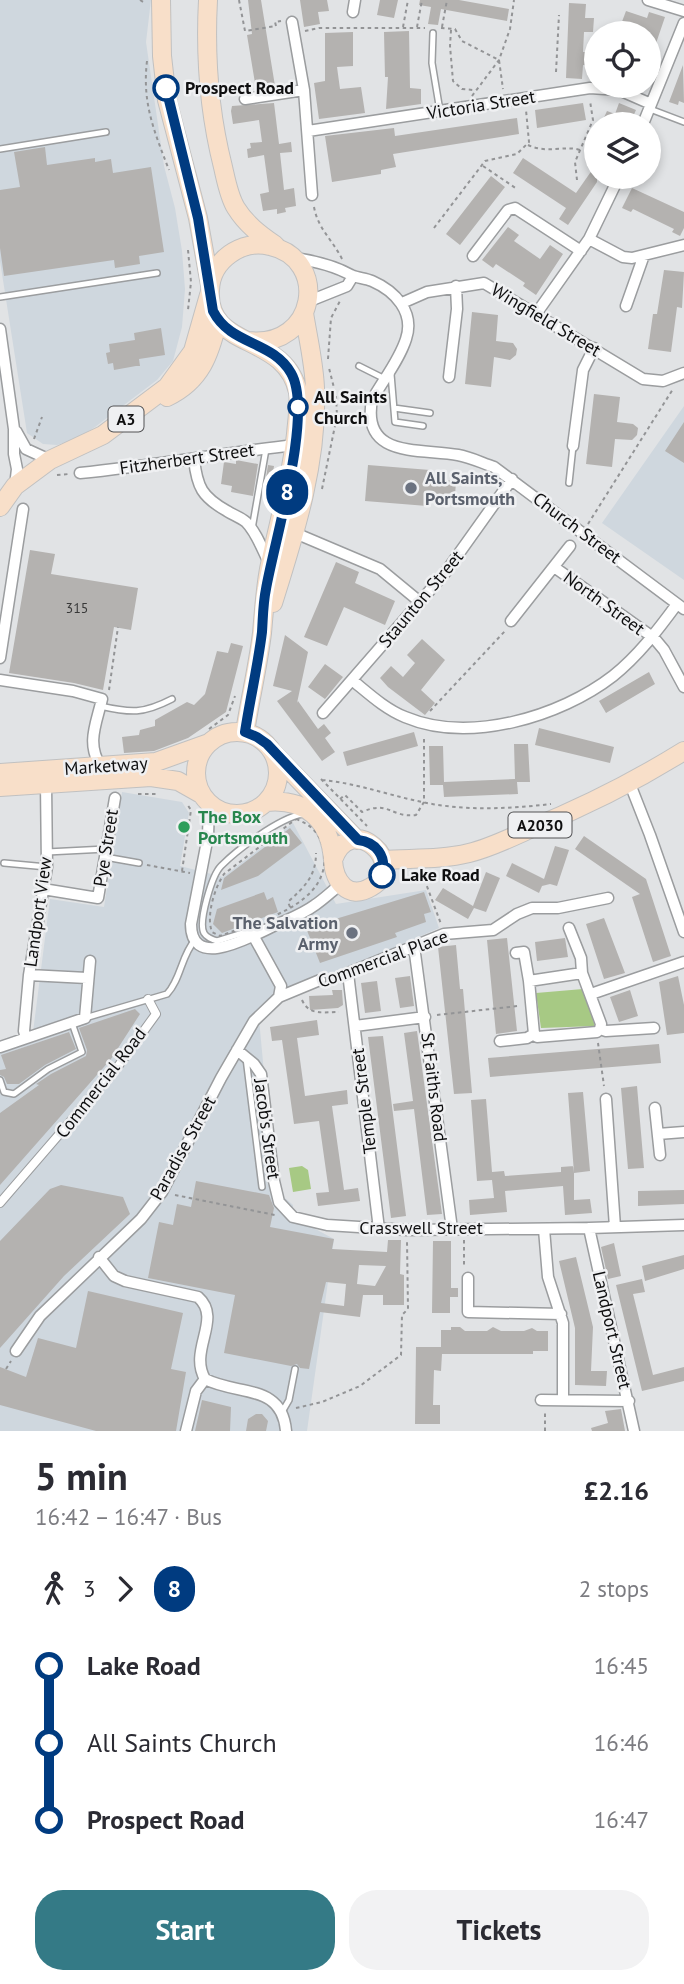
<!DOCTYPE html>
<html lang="en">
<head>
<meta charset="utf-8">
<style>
	:root { --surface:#fff; --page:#f2f2f3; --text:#2b2b33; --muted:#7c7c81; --accent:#347a86 }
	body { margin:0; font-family:"PT Sans",sans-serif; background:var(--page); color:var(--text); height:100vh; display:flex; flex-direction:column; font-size:26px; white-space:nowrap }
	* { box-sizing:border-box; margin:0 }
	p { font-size:23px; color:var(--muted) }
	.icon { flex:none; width:38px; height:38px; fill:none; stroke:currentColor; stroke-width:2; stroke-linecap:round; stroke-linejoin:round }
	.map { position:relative; height:1431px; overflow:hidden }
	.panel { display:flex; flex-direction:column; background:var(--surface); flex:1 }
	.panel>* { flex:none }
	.badge { padding:0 14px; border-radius:23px; font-size:24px; line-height:46px }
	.fabs { position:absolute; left:584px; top:21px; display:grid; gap:14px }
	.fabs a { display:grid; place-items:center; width:77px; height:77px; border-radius:50%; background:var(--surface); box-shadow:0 4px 10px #0003; font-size:35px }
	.map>.badge { position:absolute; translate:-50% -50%; box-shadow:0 0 0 4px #fff }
	.legs { display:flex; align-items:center; gap:10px; height:77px; padding:0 35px; font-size:23px }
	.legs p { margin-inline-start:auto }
	.head { display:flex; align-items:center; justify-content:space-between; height:119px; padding:0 35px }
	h1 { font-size:38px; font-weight:600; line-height:52px }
	.action { display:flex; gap:14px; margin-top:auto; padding:14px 35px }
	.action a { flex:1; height:80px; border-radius:28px; background:var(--accent); color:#fff; font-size:28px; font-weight:600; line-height:80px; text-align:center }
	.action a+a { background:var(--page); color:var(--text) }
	ul { padding:0 35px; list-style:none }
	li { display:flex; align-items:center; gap:24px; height:77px; font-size:26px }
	li i { display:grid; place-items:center; width:10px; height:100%; margin:0 9px; background:currentColor }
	li i::after { content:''; width:18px; height:18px; margin:-9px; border:5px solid; border-radius:50%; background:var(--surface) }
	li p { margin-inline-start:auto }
	li:first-child i { background:linear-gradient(#0000 50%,currentColor 0) }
	li:last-child i { background:linear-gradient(currentColor 50%,#0000 0) }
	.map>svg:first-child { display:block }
	.built { fill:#cfd7de }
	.green { fill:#a7c984 }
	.building { fill:#b4b2b0; fill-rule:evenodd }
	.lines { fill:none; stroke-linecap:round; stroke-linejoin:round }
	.service-casing { stroke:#9b9d9f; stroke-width:8 }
	.pedestrian-casing { stroke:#9b9d9f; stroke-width:10 }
	.minor-casing { stroke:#9b9d9f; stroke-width:13 }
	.primary-casing { stroke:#c1c1c1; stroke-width:20 }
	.path { stroke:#939496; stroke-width:2; stroke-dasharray:3.5 3.5; stroke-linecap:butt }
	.service { stroke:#fff; stroke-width:5 }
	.pedestrian { stroke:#fff; stroke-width:8 }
	.minor { stroke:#fff; stroke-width:10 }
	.primary { stroke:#f8dfc9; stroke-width:18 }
	.line-1-casing { stroke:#fff; stroke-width:16 }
	.line-1 { stroke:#003b80; stroke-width:10 }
	.stop-1-dot { fill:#fff; stroke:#003b80; stroke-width:3.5 }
	.worship-dot { fill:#6b7280; stroke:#eff0f2; stroke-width:2.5 }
	.leisure-dot { fill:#2e9e5b; stroke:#eff0f2; stroke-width:2.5 }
	.labels { text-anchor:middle; stroke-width:5; stroke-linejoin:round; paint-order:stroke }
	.number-label { font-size:14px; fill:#383838 }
	.shield { fill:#eff0f2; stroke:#525254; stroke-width:2 }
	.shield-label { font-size:16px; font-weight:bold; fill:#0f0f10 }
	.stop-label { font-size:18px; font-weight:bold; fill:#0f0f10; stroke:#eff0f2; text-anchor:start }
	.street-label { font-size:18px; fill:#0f0f10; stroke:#eff0f2 }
	.worship-label { font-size:18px; font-weight:bold; fill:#5b616d; stroke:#eff0f2; text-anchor:start }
	.leisure-label { font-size:18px; font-weight:bold; fill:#27864d; stroke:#eff0f2; text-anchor:start }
</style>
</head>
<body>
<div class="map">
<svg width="684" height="1431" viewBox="0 0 684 1431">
	<rect width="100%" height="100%" fill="#e1e3e5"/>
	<!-- built -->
	<path class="built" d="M0,0H151L146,42L164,166L175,208L182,251L185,289L182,327L173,361L157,380L95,427L78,438L57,445L43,444L27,433L0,261Z
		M684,406V580L602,523Z
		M122,792L182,802L189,813L180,866L223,877L293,823L336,904L426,890L439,928L258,1008L274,1181L267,1183L279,1202L285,1198L293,1205V1217L334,1239L307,1431H0V1051L32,1040L50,899L104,907Z"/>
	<!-- green -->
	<path class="green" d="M583,989L595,1026L541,1028L536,993Z
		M302,1166L308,1170L311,1189L293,1192L289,1168Z"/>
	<!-- building -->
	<path class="building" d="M248,0H261L275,86L256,89L247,35L252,34Z
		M300,0H327L329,11L318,12L320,24L304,27Z
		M380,0H398L394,18L377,15Z
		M420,0H459L509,9L507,21L441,9L438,25L428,24L431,7L419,5Z
		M569,3L586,4L585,18H594L593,32H584L583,52H592V66L583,65L582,79L566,78Z
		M626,11L647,18L649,12L665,17L651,58L649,33H639L620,27Z
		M409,31L410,88L421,89V104L386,109L388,77H385L384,32Z
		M353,32V66L337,67L340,89L361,87L365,113L319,119L314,83L325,81V33Z
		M683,65L684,103L679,101L678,105L669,102Z
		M274,103L279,144L291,142L292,152L280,153L284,190L294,188L296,206L285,208L286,212L277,214V209L263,211L260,194L269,192L264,155L248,158L247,149L251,148L250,143L262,142L259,120L233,124L231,111L232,106Z
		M583,103L586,120L537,128L535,110Z
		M619,103L636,110L631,121L635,124H601L607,111L615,114Z
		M517,118L519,134L393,154L396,167L381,170V174L332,182L325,136L394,128L395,136Z
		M45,147L47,165L95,158V162L111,159L113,173L151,167L164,252L139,256L140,264L115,268L114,260L4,276L0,248V190L20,187L14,152Z
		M523,158L576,193L597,163V182L568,225L559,219L566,208L513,173Z
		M491,176L505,187L460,245L446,234Z
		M632,188L684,212V228L680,236L672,232L674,229L633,209L631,212L622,208Z
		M508,227L519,235L514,241L540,259L550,245L563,254L536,295L523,286L525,283L496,264L493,268L482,260Z
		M664,270L684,272L682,308L677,307L671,352L648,349L653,314H657Z
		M472,312L498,315L496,341L513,343L517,349L516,355L510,360L494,357L491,387L465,384Z
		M161,328L165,355L139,359L140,366H136L114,370L113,363L108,364L106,353L110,352L109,344L135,340L134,333Z
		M594,394L620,397L617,422L633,424L638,428L637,435L632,440L615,439L612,467L586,464Z
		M684,422V463L665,451Z
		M236,460L258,464L253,496L231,492L232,486L221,484L224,462L236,464Z
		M268,465L274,466L269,498L263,497Z
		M368,465L430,470L429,479L456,481L455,496L444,495V503L427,502V506L365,501Z
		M30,550L55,554L51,574L138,588L131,630L114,627L103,690L74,683L9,673Z
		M336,562L359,572L355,583L395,601L385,625L344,607L327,646L304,637Z
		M285,635L308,652L297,703L298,701L318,729L324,724L331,733L325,738L335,752L322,761L277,701L292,691L273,686Z
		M422,639L445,660L421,690L435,703L425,715L388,687L380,678L391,666L403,677L415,663L407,655Z
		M231,643L243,646L226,712L188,738L154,751L124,753L122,737L139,735L140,730L155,726V720L187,702L194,705L205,694L217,651L228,653Z
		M325,664L343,677L325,699L308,687Z
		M649,672L655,684L606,713L599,701Z
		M539,728L614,747L610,763L535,745Z
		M414,732L418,746L347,766L343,752Z
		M514,744H528L530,782H517L518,794L444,797L443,785H430L429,746H443L444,782L515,779Z
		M290,828L302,843L258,876L221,890L224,878Z
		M584,836L646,879L671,956L653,962L632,897L640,894L575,849Z
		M555,846L569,850L557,886L550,884L542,886L539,893L506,876L512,863L544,879Z
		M486,872L500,878L486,912L474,908L468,919L435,900L443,888L473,906Z
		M264,892L267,900L273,897L278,912L222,933L213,924L217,909Z
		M424,892L431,912L424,914L426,922L395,933L397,937L320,963L306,928Z
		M604,918L625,973L604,979L586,924Z
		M507,938L517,1031L496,1034L487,940Z
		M565,938L568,957L537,961L535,942Z
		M456,945L460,989H463L472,1093L454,1094L438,947Z
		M410,976L414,1006L400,1008L395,978Z
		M678,976L684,1005V1033L667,1035L659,982Z
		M377,981L381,1011L365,1013L361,983Z
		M332,990H342L343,1005L338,1008L310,1010L309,996L333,995Z
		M630,990L638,1016L619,1022L610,997Z
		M135,1009L140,1014L111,1059L0,1185V1113L39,1085L36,1084L51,1074L86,1056L87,1050L79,1028Z
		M317,1020L319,1035L297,1038L305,1096L347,1090L348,1104L332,1106L344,1190L358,1188L360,1201L318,1206L316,1193L329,1192L319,1121L294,1124L282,1040L272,1041L270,1027Z
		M417,1031L442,1214L427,1215L414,1109L394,1111L393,1104L413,1101L404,1033Z
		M69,1032L76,1049L45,1065L19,1084H7L4,1077L0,1075V1070L6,1069L1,1055Z
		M383,1036L406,1216L391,1218L368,1037Z
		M659,1044L661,1063L490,1077L488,1058Z
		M637,1086L644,1168L628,1169L621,1088Z
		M583,1092L590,1171L574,1173L568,1093Z
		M486,1099L492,1172L504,1171L505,1176L561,1172V1167L574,1166V1200L590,1199L592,1213L565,1215L563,1186L505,1191L507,1212L470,1215L469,1200L494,1198L492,1180L477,1181L471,1100Z
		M196,1181L269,1195L274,1208L270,1227L334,1239L332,1249L387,1252L388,1240H401L400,1274L404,1275V1305H383V1295H363L360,1317L320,1312L309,1369L300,1368L297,1364L291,1366L224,1353L235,1295L148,1278L159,1222L173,1225L177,1204L191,1207ZM359,1265L386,1266L375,1286L357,1284ZM326,1282L346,1284L344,1306L321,1303Z
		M61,1185L123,1197L130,1214L64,1276L0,1348V1241L50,1189Z
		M684,1190V1204L638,1206V1191Z
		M433,1241H451V1288H458V1297H450V1313H432Z
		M614,1243L621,1276L608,1279L601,1247Z
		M684,1255V1269L645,1281L642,1266Z
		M576,1257L593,1327L591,1371H607L606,1386L575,1385V1328L559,1261Z
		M642,1279L645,1292L633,1294L653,1375L684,1367V1381L642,1391L616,1285Z
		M88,1291L183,1313L171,1369L186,1372L176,1431H96L0,1405V1367L26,1377L38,1338L76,1348Z
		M451,1327H460L465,1331H487L493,1327L501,1331H524L532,1328L537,1331H548V1351H533V1354H442L441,1371L434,1370L433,1405H440V1424H415L416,1347H441V1330H451Z
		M202,1400L231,1407L230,1431H195Z
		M621,1409L625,1431H592L591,1428L608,1423L605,1411Z
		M256,1414H262L268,1421L266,1431H246L248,1419Z"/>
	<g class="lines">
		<defs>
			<path id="service" d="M433,33L432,63L440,111
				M650,109L684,122
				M0,149L106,132
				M0,297L157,273
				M359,366L385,379
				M391,374L395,422L423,426
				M394,408L430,413
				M569,483L573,446
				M252,529L266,449
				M100,706C131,713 143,714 172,699
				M47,852L106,849
				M105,857L139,863
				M4,863L47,867
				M262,927L217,941C213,940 206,937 204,933C198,922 212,875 221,866C238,849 278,819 302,814
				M85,1018L167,994C181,979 181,956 195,940
				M246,1058L262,1187
				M0,1080L4,1092L14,1094L48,1069L82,1052L72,1023
				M282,1412L289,1400L295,1369"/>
			<path id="pedestrian" d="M0,1203L119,1065L156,1014L148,999"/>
			<path id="minor" d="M648,0L684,11
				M353,12L355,0
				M292,22L304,90L312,195
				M245,99L304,90
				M643,124L684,23
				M308,131L590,88L619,90L651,104
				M589,239L623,257L632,258L684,245
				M473,256L508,210L515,208L581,251
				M295,258C315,261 333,265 351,275C357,278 365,278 372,281C395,291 415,312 406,339C399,361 383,380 372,400C361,459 421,448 458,455C470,457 482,463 494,467L684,609
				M307,302L347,286L353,276
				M402,303L427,292L484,283L643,379L663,381L684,373
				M626,306L644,255
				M536,314L589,239L619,177
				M0,329L14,429V454L17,469L15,486
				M449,377L457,309L456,286
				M16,431L26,449L50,460
				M573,446L583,370L594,348
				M194,459C197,487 202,497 227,511C233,515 240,517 246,522C257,533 263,551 270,565
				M80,473C152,466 223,453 295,445
				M295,533L380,569L420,602
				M554,567L654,638L664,650L684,687
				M511,621L570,546
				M0,658L23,509
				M0,680L73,691L102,699C96,725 86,743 101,767
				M352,680C368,693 385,709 405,717C469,744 560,717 613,676C638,656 658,630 677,604
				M323,713L445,573L512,479
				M630,784L650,835L684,932
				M209,804L208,836L191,924C191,973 255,934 276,925C289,919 303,914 315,905C324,899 332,891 341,884
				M43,889L98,898L115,798
				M569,928L581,958L582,973L601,1024L600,1029L597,1032L537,1037L534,1034L529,981L582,973
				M254,937L281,986L279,997
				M414,946L452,1229
				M516,953L524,952L529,981
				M29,975L87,978
				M591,994L684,962
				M355,1026L425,1017
				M600,1029L606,1031L654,1028
				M26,1038L24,1031L29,975L47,867L46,784
				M500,1041L527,1038L534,1034
				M0,1047L85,1018L90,961
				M237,1050L254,1064L261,1074L274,1181L279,1202L293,1217L327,1225L407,1230L589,1228L684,1225
				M606,1099L615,1227
				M655,1108L660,1155
				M658,1134L684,1132
				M589,1228L634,1431
				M379,1229L348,973L444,934L493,930L517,914L532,908H558L608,898
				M544,1229L548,1277L563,1323V1400
				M99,1257L114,1276L125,1281L198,1297C223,1319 188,1350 205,1379
				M468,1278V1312L561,1314
				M16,1351L40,1316L141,1219L162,1192L221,1078L254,1021L279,997L320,980
				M205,1379C238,1396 282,1383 286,1431
				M541,1400L629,1401
				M186,1431L196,1391L205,1379"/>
			<path id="primary" d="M161,0L162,56L167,100L198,218L210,285
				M208,0C205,56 209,112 223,167C226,180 229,197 236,208C246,224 259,234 275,245
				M167,397C201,381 210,354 218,320
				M0,507L15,486L50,460L103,435L167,387L193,351L209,295
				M273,603C295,533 318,462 315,388C314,363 308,338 304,313
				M196 773a41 41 0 1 1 82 0a41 41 0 1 1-82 0Z
				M245,732C250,699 258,666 262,633C264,611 265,591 269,569C278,524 291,480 296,434C297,421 300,404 298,392C285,332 206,351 210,290C211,260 242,239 270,246C330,259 317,349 248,341
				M274,754L357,840
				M0,773L156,762L209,743
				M0,787L151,777L178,781L201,794
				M266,802C306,798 330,820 333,860C334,881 348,901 371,887C410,865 351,809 333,860
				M383,860C412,858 441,860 469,853C490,848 510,838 530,829C584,807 634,782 684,751"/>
		</defs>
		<!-- service casing -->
		<use href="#service" class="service-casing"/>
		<!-- pedestrian casing -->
		<use href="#pedestrian" class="pedestrian-casing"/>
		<!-- minor casing -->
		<use href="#minor" class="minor-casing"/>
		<!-- primary casing -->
		<use href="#primary" class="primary-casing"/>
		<!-- path -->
		<path class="path" d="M140,0L145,3
			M239,0L245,31L276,26L275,22L281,21
			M403,27L408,0
			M417,27L422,0
			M442,27L447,0
			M441,28L455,29L462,41L499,60L503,89
			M451,30L450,46L453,81L462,89L473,90
			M305,31L319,28H425
			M147,61C142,103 154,131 169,170
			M556,72L559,15
			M472,96L499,60L510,29L514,0
			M528,145C546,154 566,145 580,150
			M483,166L517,189
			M577,180L575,162L593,120L590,101
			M314,207C318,229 332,239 342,259
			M434,228L485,161L517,154L529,142L526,110
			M188,250L191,282L188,310
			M328,359L331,318L340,301
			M34,439L42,417
			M57,475L69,474
			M322,489L337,416L336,396L329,368
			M588,524L673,389
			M109,690L118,627
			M430,711L505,631
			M209,729L228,715L235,696
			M321,779L367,826
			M322,780C356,783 388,795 422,802C464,811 508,809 551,804
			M138,794H157
			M340,799L345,795L362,812C389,800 391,818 416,815L424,802V736
			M296,819C310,824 321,834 324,850C332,906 258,921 220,936L212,932C206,916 214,889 224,874Z
			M147,865L190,873
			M182,871L191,810L187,804
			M422,873L441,924
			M290,907L288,902C304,887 316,877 316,853
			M302,1000C309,1016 324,1012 339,1012
			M437,1015L518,1006
			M598,1043L604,1086
			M175,1195L275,1215
			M464,1240V1266
			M6,1369L11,1361
			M296,1408L322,1402L360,1386L401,1355L402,1315L408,1309L407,1241
			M545,1431V1412"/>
		<!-- service -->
		<use href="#service" class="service"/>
		<!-- pedestrian -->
		<use href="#pedestrian" class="pedestrian"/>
		<!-- minor -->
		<use href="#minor" class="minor"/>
		<!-- primary -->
		<use href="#primary" class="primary"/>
	</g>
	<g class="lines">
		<defs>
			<path id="line-1" d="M166,88L198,218L213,311C231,346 272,340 291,373C314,412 274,542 266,589C263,603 263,617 262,632C258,665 250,699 245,732L257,737L267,744L358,840C376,842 387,856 382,875"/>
		</defs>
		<!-- line-1 casing -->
		<use href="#line-1" class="line-1-casing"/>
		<!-- line-1 -->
		<use href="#line-1" class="line-1"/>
	</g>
	<!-- markers -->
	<g class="stop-1-dot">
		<circle cx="166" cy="88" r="12"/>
		<circle cx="298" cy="407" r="9"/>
		<circle cx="382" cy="875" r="12"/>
	</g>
	<g class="worship-dot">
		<circle cx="411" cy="488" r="7"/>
		<circle cx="352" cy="933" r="7"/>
	</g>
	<circle class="leisure-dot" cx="184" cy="827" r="7"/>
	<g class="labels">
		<!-- number labels -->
		<g class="number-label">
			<text x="77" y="613">315</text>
		</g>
		<!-- shield labels -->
		<g class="shield">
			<rect x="108.5" y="406.5" width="35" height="25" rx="5"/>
			<rect x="508.5" y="812.5" width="63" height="25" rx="5"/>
		</g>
		<g class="shield-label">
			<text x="126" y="425">A3</text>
			<text x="540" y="831">A2030</text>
		</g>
		<!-- stop labels -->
		<g class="stop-label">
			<text x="185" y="94">Prospect Road</text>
			<text x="314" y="403">All Saints<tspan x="314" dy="21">Church</tspan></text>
			<text x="401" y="881">Lake Road</text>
		</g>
		<!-- street labels -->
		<g class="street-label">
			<text transform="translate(481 105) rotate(-9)" y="6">Victoria Street</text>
			<text transform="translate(546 320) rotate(31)" y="6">Wingfield Street</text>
			<text transform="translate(187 459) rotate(-8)" y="6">Fitzherbert Street</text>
			<text transform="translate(577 528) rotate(37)" y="6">Church Street</text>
			<text transform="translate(421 599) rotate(-50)" y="6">Staunton Street</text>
			<text transform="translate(604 603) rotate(36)" y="6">North Street</text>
			<text transform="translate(106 766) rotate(-4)" y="6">Marketway</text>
			<text transform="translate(106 848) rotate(-81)" y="6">Pye Street</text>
			<text transform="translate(38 912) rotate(-82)" y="6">Landport View</text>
			<text transform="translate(383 959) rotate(-20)" y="6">Commercial Place</text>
			<text transform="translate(101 1083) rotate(-52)" y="6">Commercial Road</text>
			<text transform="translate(434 1087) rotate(83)" y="6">St Faiths Road</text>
			<text transform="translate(364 1101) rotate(-97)" y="6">Temple Street</text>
			<text transform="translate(267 1129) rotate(82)" y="6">Jacob's Street</text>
			<text transform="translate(183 1148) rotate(-61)" y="6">Paradise Street</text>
			<text x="421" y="1234">Crasswell Street</text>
			<text transform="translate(612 1330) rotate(77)" y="6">Landport Street</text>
		</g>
		<!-- worship labels -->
		<g class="worship-label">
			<text x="425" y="484">All Saints,<tspan x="425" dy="21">Portsmouth</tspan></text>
			<text x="338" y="929" text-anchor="end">The Salvation<tspan x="338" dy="21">Army</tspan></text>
		</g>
		<!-- leisure labels -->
		<g class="leisure-label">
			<text x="198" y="823">The Box<tspan x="198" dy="21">Portsmouth</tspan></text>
		</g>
	</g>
</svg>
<div class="fabs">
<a><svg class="icon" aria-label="locate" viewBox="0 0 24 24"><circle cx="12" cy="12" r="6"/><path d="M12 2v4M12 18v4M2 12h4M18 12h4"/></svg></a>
<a><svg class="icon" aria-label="layers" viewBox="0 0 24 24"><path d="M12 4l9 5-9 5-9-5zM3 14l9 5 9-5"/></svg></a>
</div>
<b class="badge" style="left:287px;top:492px;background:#003b80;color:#fff">8</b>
</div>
<section class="panel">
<div class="head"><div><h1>5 min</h1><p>16:42 – 16:47 · Bus</p></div><b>£2.16</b></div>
<div class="legs"><svg class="icon" aria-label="walk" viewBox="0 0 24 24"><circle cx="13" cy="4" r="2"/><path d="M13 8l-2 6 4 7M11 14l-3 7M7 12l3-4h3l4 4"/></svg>3<svg class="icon" aria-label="forward" viewBox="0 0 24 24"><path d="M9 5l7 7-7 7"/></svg><b class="badge" style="background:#003b80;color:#fff">8</b><p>2 stops</p></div>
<ul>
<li><i style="color:#003b80"></i><b>Lake Road</b><p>16:45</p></li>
<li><i style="color:#003b80"></i><span>All Saints Church</span><p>16:46</p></li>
<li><i style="color:#003b80"></i><b>Prospect Road</b><p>16:47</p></li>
</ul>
<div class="action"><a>Start</a><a>Tickets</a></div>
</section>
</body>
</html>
